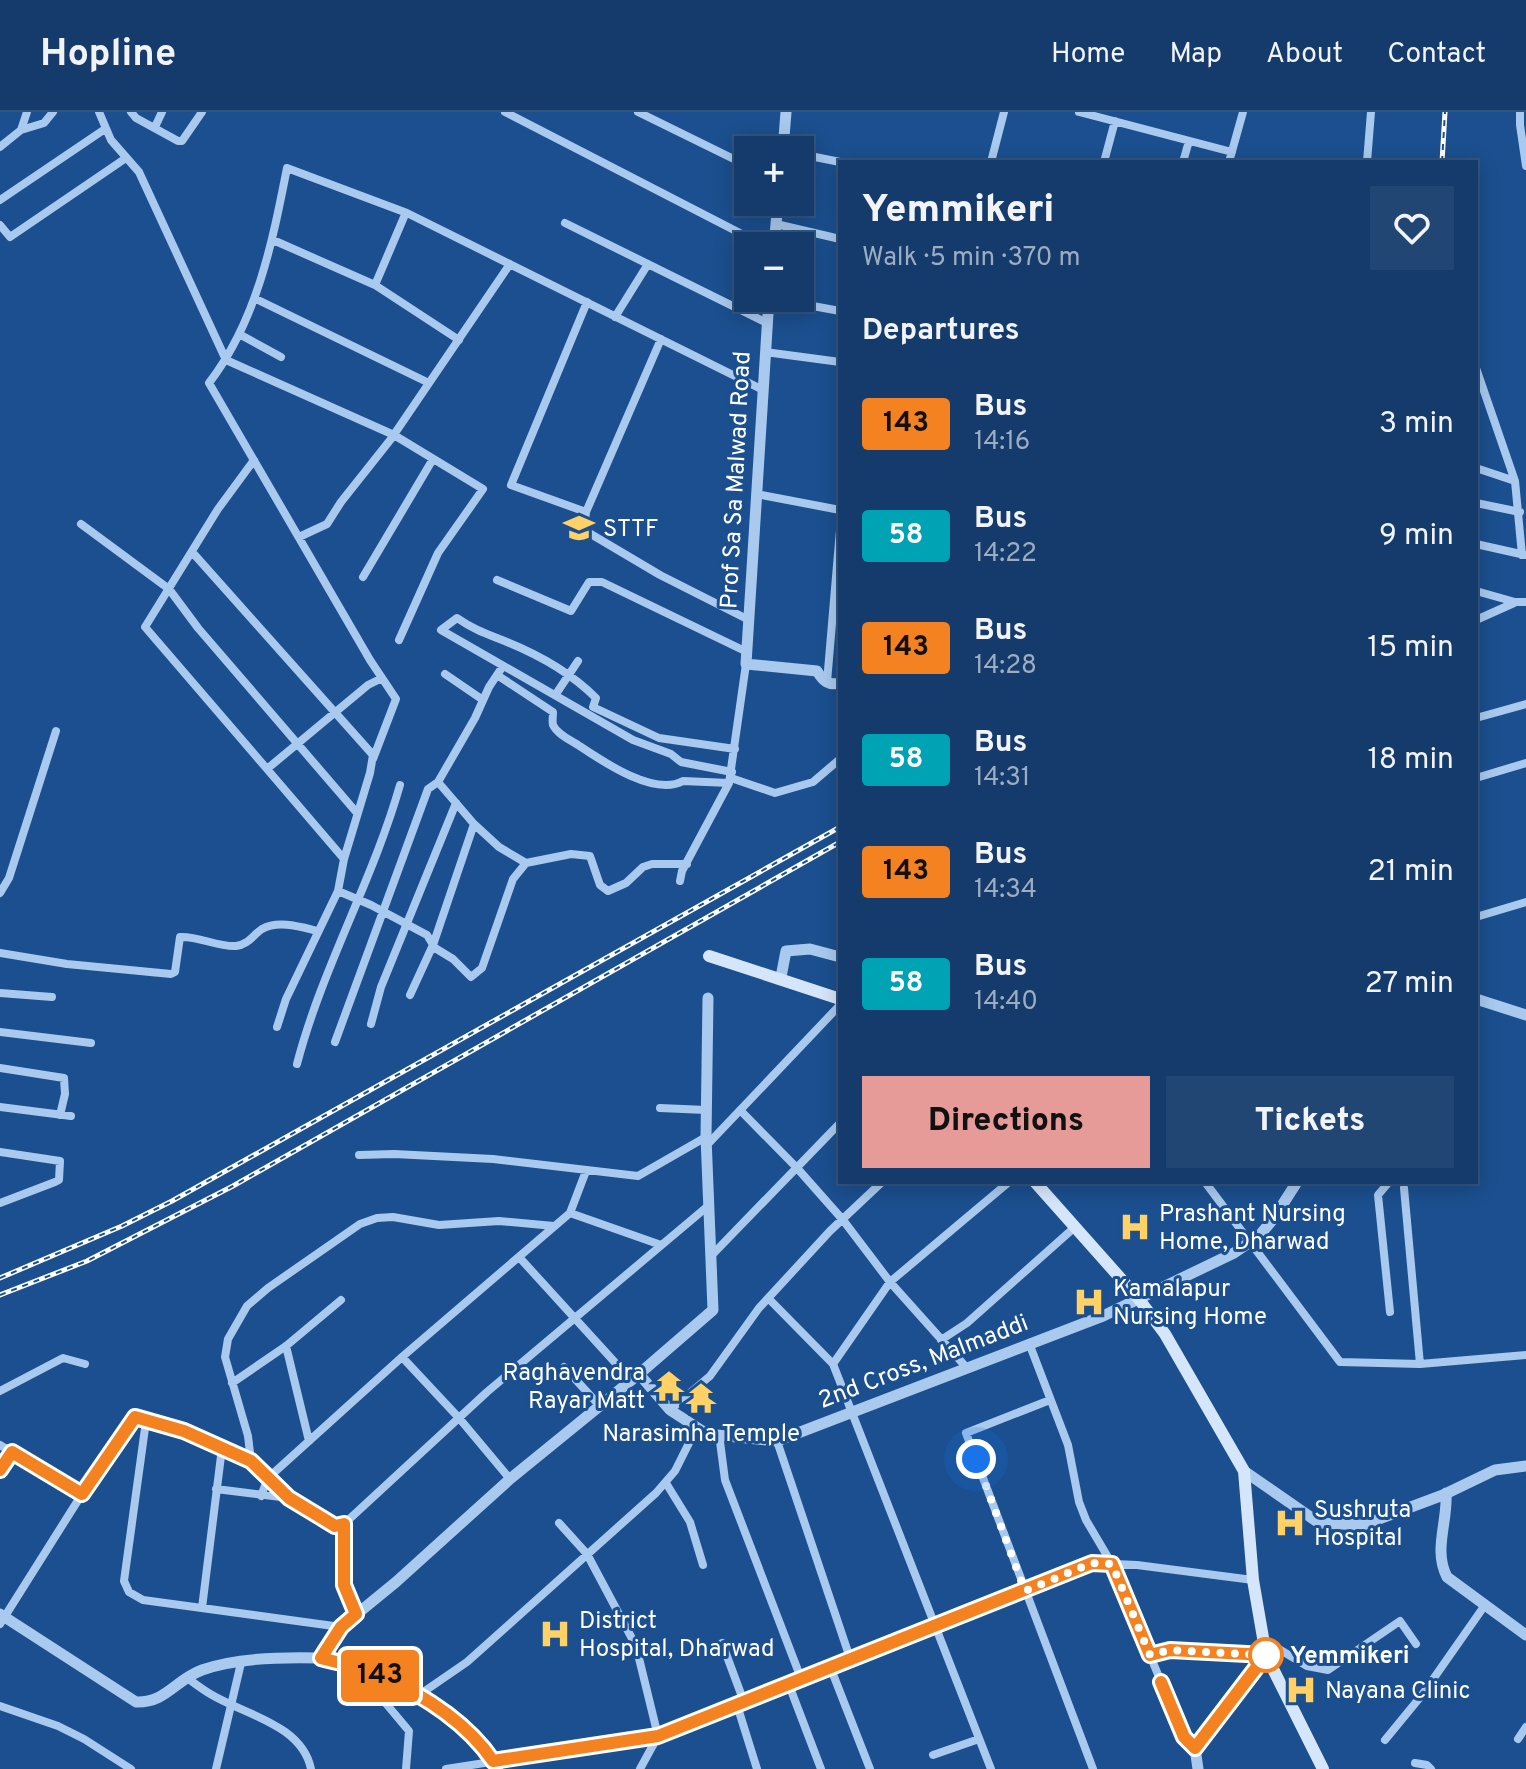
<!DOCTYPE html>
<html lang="en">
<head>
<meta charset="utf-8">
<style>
	:root { --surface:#143b6b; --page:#214673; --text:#f1f3f6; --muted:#9dadc1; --line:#33557e; --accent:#e69b98 }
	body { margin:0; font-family:Overpass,sans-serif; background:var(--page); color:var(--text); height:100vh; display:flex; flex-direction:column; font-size:30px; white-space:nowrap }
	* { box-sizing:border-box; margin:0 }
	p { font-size:26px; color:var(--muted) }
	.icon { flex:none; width:44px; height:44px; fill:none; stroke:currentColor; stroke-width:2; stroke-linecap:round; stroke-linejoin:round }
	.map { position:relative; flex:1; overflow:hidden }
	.details { position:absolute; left:838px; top:48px; width:640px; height:1024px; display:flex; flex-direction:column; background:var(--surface); border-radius:0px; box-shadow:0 4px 20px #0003,0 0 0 2px var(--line) }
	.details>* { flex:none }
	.badge { padding:0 16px; border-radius:6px; font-size:28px; line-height:52px }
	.buttons { position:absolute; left:734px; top:24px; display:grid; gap:16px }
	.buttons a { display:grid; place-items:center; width:80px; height:80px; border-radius:0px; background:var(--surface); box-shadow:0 4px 20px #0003,0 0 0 2px var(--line); font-size:40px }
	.you { position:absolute; width:40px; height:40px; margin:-20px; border:6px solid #fff; border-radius:50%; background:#1a73e8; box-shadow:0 0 0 12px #1a73e833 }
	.map>.badge { position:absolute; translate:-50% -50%; box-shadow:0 0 0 4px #fff }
	h2 { padding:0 24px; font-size:30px; line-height:72px }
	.round { display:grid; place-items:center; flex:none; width:84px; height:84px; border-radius:0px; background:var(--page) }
	.overview { display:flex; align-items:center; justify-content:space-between; height:136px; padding:0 24px }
	h1 { font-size:38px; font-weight:800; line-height:60px }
	.cta { display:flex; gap:16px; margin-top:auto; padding:16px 24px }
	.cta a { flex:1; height:92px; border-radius:0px; background:var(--accent); color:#111; font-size:32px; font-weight:800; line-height:92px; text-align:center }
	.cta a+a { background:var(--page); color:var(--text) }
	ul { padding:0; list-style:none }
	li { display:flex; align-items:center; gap:24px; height:112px; padding:0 24px }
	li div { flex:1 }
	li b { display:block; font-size:30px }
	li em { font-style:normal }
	li .badge { min-width:88px; font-weight:700; text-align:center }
	header { display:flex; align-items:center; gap:48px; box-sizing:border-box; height:112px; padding:0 40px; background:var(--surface); border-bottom:2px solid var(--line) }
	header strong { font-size:38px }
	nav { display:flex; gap:44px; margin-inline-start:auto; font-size:28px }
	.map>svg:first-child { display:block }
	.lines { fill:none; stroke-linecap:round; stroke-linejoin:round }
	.minor { stroke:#a9c9ee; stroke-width:8 }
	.tertiary { stroke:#a9c9ee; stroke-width:11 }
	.secondary { stroke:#d6e6fa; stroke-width:12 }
	.rail-casing { stroke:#fff; stroke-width:5 }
	.rail { stroke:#1b4f8f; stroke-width:2; stroke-dasharray:6; stroke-linecap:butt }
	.line-casing { stroke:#fff; stroke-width:18 }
	.line { stroke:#f58220; stroke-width:12 }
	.walk { stroke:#fff; stroke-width:8; stroke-dasharray:0 14.4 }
	.stop-dot { fill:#fff; stroke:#f58220; stroke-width:4 }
	.labels { text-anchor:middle; stroke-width:6; stroke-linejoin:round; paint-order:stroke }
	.street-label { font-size:24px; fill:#fff; stroke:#1b4f8f }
	.poi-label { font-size:24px; fill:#fff; stroke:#1b4f8f; text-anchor:start }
	.stop-label { font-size:24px; font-weight:bold; fill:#fff; stroke:#1b4f8f; text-anchor:start }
</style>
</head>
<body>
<header>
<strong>Hopline</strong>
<nav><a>Home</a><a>Map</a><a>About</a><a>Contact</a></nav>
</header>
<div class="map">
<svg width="1526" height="1657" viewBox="0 0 1526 1657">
	<rect width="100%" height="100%" fill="#1b4f8f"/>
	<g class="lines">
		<!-- minor -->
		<path class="minor" d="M99,0L111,28L139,60L226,248L394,323L483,377L438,441L399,528
			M131,0L136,6L178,29H182L202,0
			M505,0L765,134
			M638,0L748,54
			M1079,0L1232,40
			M1520,0V13L1526,54
			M155,15L162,0
			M21,18L27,0
			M0,35L21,18L44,11L53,0
			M800,42L840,50
			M991,50L1004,0
			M1104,50L1115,9
			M1183,50L1189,29
			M1229,50L1243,0
			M1367,50L1371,0
			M0,88L105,17
			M565,111L767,211
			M776,112L840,127
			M0,113L10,125L126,46
			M273,128L375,173L459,228
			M375,173L404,105
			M769,186L840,199
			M256,187L429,271
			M587,190L511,373L586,400L661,227
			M615,205L648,152
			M239,222L281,245
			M765,240L840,250
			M1476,256L1515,369L1476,356
			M254,348L218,397L145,515L267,657
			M1515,369L1522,443
			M756,382L840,398
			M1476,391L1520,400
			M586,400L584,418L660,463L749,508
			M81,412L169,477L198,516L357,701
			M299,425L327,412L341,390L391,327L510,152
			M1476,432L1525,443
			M193,441L373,643
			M363,465L433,347
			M497,468L571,499L589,470H602L747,540
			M1476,479L1515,490H1526
			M1476,508L1514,491
			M503,554L489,575L475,606L438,670L474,712L499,735L526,751L571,742L590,744L600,773L608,779L626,771L643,755L652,752H687
			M445,562L483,588
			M497,563L553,600C553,604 552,609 553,613C557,622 570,628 578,633C602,649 654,685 683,669L729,671
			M827,570L840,418
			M556,582L578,549
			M1476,606L1526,592
			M732,660L681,650L671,642L633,628L441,518L457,506C476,519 487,522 507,530C539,543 572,562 596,586L593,595L659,626L735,637
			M731,666L775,681L813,670L840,647
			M1476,666L1526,651
			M344,747L267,657L368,573L382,566
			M680,769L682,759L729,671L746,552
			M338,779L371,793L427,823L435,836L453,847L471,865L482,856L513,767L526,751
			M0,781L9,766L56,619
			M1476,805L1526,790
			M0,841L67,852L171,862L175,860L180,825C199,824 217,835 236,834C248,833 253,823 262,817C278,808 301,815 318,819
			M0,881L52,885
			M410,883L433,833L474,712
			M371,912L381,875L456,691
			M277,915L286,887L338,779L344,747L370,661L373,643V647L396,587L370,548L209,271C257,208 272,132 287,56L407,101L763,278
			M0,920L91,931
			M335,930L428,677L438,670
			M297,952C322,856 373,768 400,673
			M0,956L64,966L65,982L60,1003
			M0,995L71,1004
			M660,996L706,998
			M740,998L797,1056L843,1108L890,1170L966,1255
			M706,1034L840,893
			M0,1040L60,1049L59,1068L55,1070L0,1091
			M359,1043L394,1042L493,1047L638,1064L706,1025
			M1205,1070L1340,1250L1420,1252L1526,1243
			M1389,1070L1378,1083L1390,1200
			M1404,1076L1420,1252
			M570,1101L661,1133
			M711,1144L840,1011
			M519,1145L631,1268
			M768,1186L833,1252L991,1657
			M941,1228L967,1211L1075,1115
			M1029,1231L1068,1333L1079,1390L1086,1408L1112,1452L1184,1625L1195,1636
			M286,1234L309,1329
			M402,1245L459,1306L510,1367
			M833,1252L890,1170L1009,1070
			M564,1255L600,1294
			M232,1271L286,1234L341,1188
			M0,1279L63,1246L85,1252
			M1050,1288L966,1321L1093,1657
			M670,1298L710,1264L759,1196L830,1119L882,1070
			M146,1309L124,1469L129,1480L143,1488L341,1515
			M719,1322L725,1368L802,1569
			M777,1329L851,1549
			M0,1333L82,1382
			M251,1349L248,1324L225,1245L228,1227L247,1194L268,1176L360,1112L377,1106L393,1105L439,1113L499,1109L554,1114
			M0,1358L12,1340
			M666,1371L690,1410L703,1453
			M216,1377L289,1386L335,1414L344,1412L487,1280L708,1094
			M261,1384L268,1366L402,1245L570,1101L586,1059
			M559,1411L587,1442L636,1534L658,1624L640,1657
			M344,1412V1473L356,1502
			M202,1496L222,1336
			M0,1512L82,1382L135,1305L184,1319L251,1349L289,1386
			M1264,1528L1307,1554L1328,1558L1400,1509L1416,1532
			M722,1531L744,1590
			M1150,1543L1170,1538L1266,1543
			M321,1546C337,1551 354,1554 370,1559C418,1574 471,1616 499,1657
			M357,1557L409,1619L406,1657
			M831,1557L870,1657
			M186,1565C194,1571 203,1578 212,1583C246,1603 302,1613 311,1657
			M789,1573L821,1657
			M419,1583L467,1550L656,1381L675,1359L697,1315
			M737,1593L757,1657
			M0,1594L58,1614L84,1627L131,1657
			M1518,1627L1526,1615
			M1385,1628L1422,1583L1485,1493
			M933,1643L979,1627
			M1415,1651L1427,1653L1431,1657
			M216,1657L241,1551
			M446,1657L658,1624L1092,1451L1137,1453L1253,1468"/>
		<!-- tertiary -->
		<path class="tertiary" d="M783,38L786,0
			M774,134L778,90
			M769,186L746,552L817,559C823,569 828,574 840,571
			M781,865L786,839L810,837L840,845
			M1476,887L1526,903
			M639,1262L713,1198L706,1025L708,886
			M1244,1359L1319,1411L1363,1413L1443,1383L1495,1358L1526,1354
			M1446,1381C1448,1410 1433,1438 1447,1465L1526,1523
			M0,1502L136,1590C166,1591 175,1568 202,1558C235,1546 286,1545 321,1546L341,1515L396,1470L510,1367L639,1262L670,1298L707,1322L777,1329L1103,1204L1234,1141L1259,1124L1274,1106L1297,1070
			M1198,1657L1195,1636L1266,1543"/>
		<!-- secondary -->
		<path class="secondary" d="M709,844L840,887
			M1035,1070L1138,1186L1165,1222L1244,1359L1253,1468L1266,1543L1323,1657"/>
		<defs>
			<path id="rail" d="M1442,50L1445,0
				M0,1166L122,1114L172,1089L840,715
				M0,1183L87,1149L233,1074L840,730"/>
		</defs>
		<!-- rail casing -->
		<use href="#rail" class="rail-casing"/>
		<!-- rail -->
		<use href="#rail" class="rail"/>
	</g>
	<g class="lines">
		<defs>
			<path id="line" d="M0,1358L12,1340L82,1382L135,1305L184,1319L251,1349L289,1386L335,1414L344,1412V1473L356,1502L341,1515L321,1546C339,1551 358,1554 375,1561C418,1580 466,1609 493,1649L658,1624L1092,1451L1112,1452L1150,1543L1170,1538L1266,1543L1195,1636L1184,1625L1161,1570"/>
		</defs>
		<!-- line casing -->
		<use href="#line" class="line-casing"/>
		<!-- line -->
		<use href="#line" class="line"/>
		<!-- walk -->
		<path class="walk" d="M976,1347L1025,1479L1092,1451L1112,1452L1150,1543L1170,1538L1266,1543"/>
	</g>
	<!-- icons -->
	<defs>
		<symbol id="university-bare" viewBox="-9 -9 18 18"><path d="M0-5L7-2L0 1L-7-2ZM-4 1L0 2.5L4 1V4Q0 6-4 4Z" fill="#ffd166" stroke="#1b4f8f" stroke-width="2.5" paint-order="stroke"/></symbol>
		<symbol id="hospital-bare" viewBox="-9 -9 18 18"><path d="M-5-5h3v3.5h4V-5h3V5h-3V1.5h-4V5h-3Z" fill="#ffd166" stroke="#1b4f8f" stroke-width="2.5" paint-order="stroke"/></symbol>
		<symbol id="temple-bare" viewBox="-9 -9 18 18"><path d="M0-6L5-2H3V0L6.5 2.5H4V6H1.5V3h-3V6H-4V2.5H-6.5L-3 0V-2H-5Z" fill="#ffd166" stroke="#1b4f8f" stroke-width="2.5" paint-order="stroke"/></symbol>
	</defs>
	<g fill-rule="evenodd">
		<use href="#university-bare" x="557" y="394" width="44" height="44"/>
		<use href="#hospital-bare" x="1113" y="1093" width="44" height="44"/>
		<use href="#hospital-bare" x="1067" y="1168" width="44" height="44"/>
		<use href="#temple-bare" x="647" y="1252" width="44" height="44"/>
		<use href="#temple-bare" x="679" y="1264" width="44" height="44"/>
		<use href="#hospital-bare" x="1268" y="1389" width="44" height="44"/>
		<use href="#hospital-bare" x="533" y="1500" width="44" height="44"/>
		<use href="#hospital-bare" x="1279" y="1556" width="44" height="44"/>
	</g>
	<!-- markers -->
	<circle class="stop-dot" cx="1266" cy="1543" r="16"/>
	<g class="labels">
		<!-- street labels -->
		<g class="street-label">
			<text transform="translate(735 368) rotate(-87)" y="8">Prof Sa Sa Malwad Road</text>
			<text transform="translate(923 1249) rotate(-21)" y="8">2nd Cross, Malmaddi</text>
		</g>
		<!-- poi labels -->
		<g class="poi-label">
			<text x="603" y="424">STTF</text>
			<text x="1159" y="1109">Prashant Nursing<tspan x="1159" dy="28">Home, Dharwad</tspan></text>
			<text x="1113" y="1184">Kamalapur<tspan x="1113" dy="28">Nursing Home</tspan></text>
			<text x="645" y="1268" text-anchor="end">Raghavendra<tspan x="645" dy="28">Rayar Matt</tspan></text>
			<text x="701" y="1329" text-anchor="middle">Narasimha Temple</text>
			<text x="1314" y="1405">Sushruta<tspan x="1314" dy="28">Hospital</tspan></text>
			<text x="579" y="1516">District<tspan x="579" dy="28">Hospital, Dharwad</tspan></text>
			<text x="1325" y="1586">Nayana Clinic</text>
		</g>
		<!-- stop labels -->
		<g class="stop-label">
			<text x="1290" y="1551">Yemmikeri</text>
		</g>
	</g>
</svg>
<div class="buttons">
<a>+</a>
<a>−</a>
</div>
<div class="you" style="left:976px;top:1347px"></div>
<b class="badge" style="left:380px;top:1564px;background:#f58220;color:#111">143</b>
<section class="details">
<div class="overview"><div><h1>Yemmikeri</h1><p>Walk · 5 min · 370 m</p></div><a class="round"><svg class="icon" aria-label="heart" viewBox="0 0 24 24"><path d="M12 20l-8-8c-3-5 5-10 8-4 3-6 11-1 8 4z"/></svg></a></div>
<h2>Departures</h2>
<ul>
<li><span class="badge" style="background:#f58220;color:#111">143</span><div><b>Bus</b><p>14:16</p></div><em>3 min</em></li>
<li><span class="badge" style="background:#00a3b4;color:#fff">58</span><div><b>Bus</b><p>14:22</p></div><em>9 min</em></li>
<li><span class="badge" style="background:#f58220;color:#111">143</span><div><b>Bus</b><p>14:28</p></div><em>15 min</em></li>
<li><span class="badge" style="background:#00a3b4;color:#fff">58</span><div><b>Bus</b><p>14:31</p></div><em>18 min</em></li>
<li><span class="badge" style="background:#f58220;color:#111">143</span><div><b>Bus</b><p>14:34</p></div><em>21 min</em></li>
<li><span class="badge" style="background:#00a3b4;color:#fff">58</span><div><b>Bus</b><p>14:40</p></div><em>27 min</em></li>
</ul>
<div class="cta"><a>Directions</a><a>Tickets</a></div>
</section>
</div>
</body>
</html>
